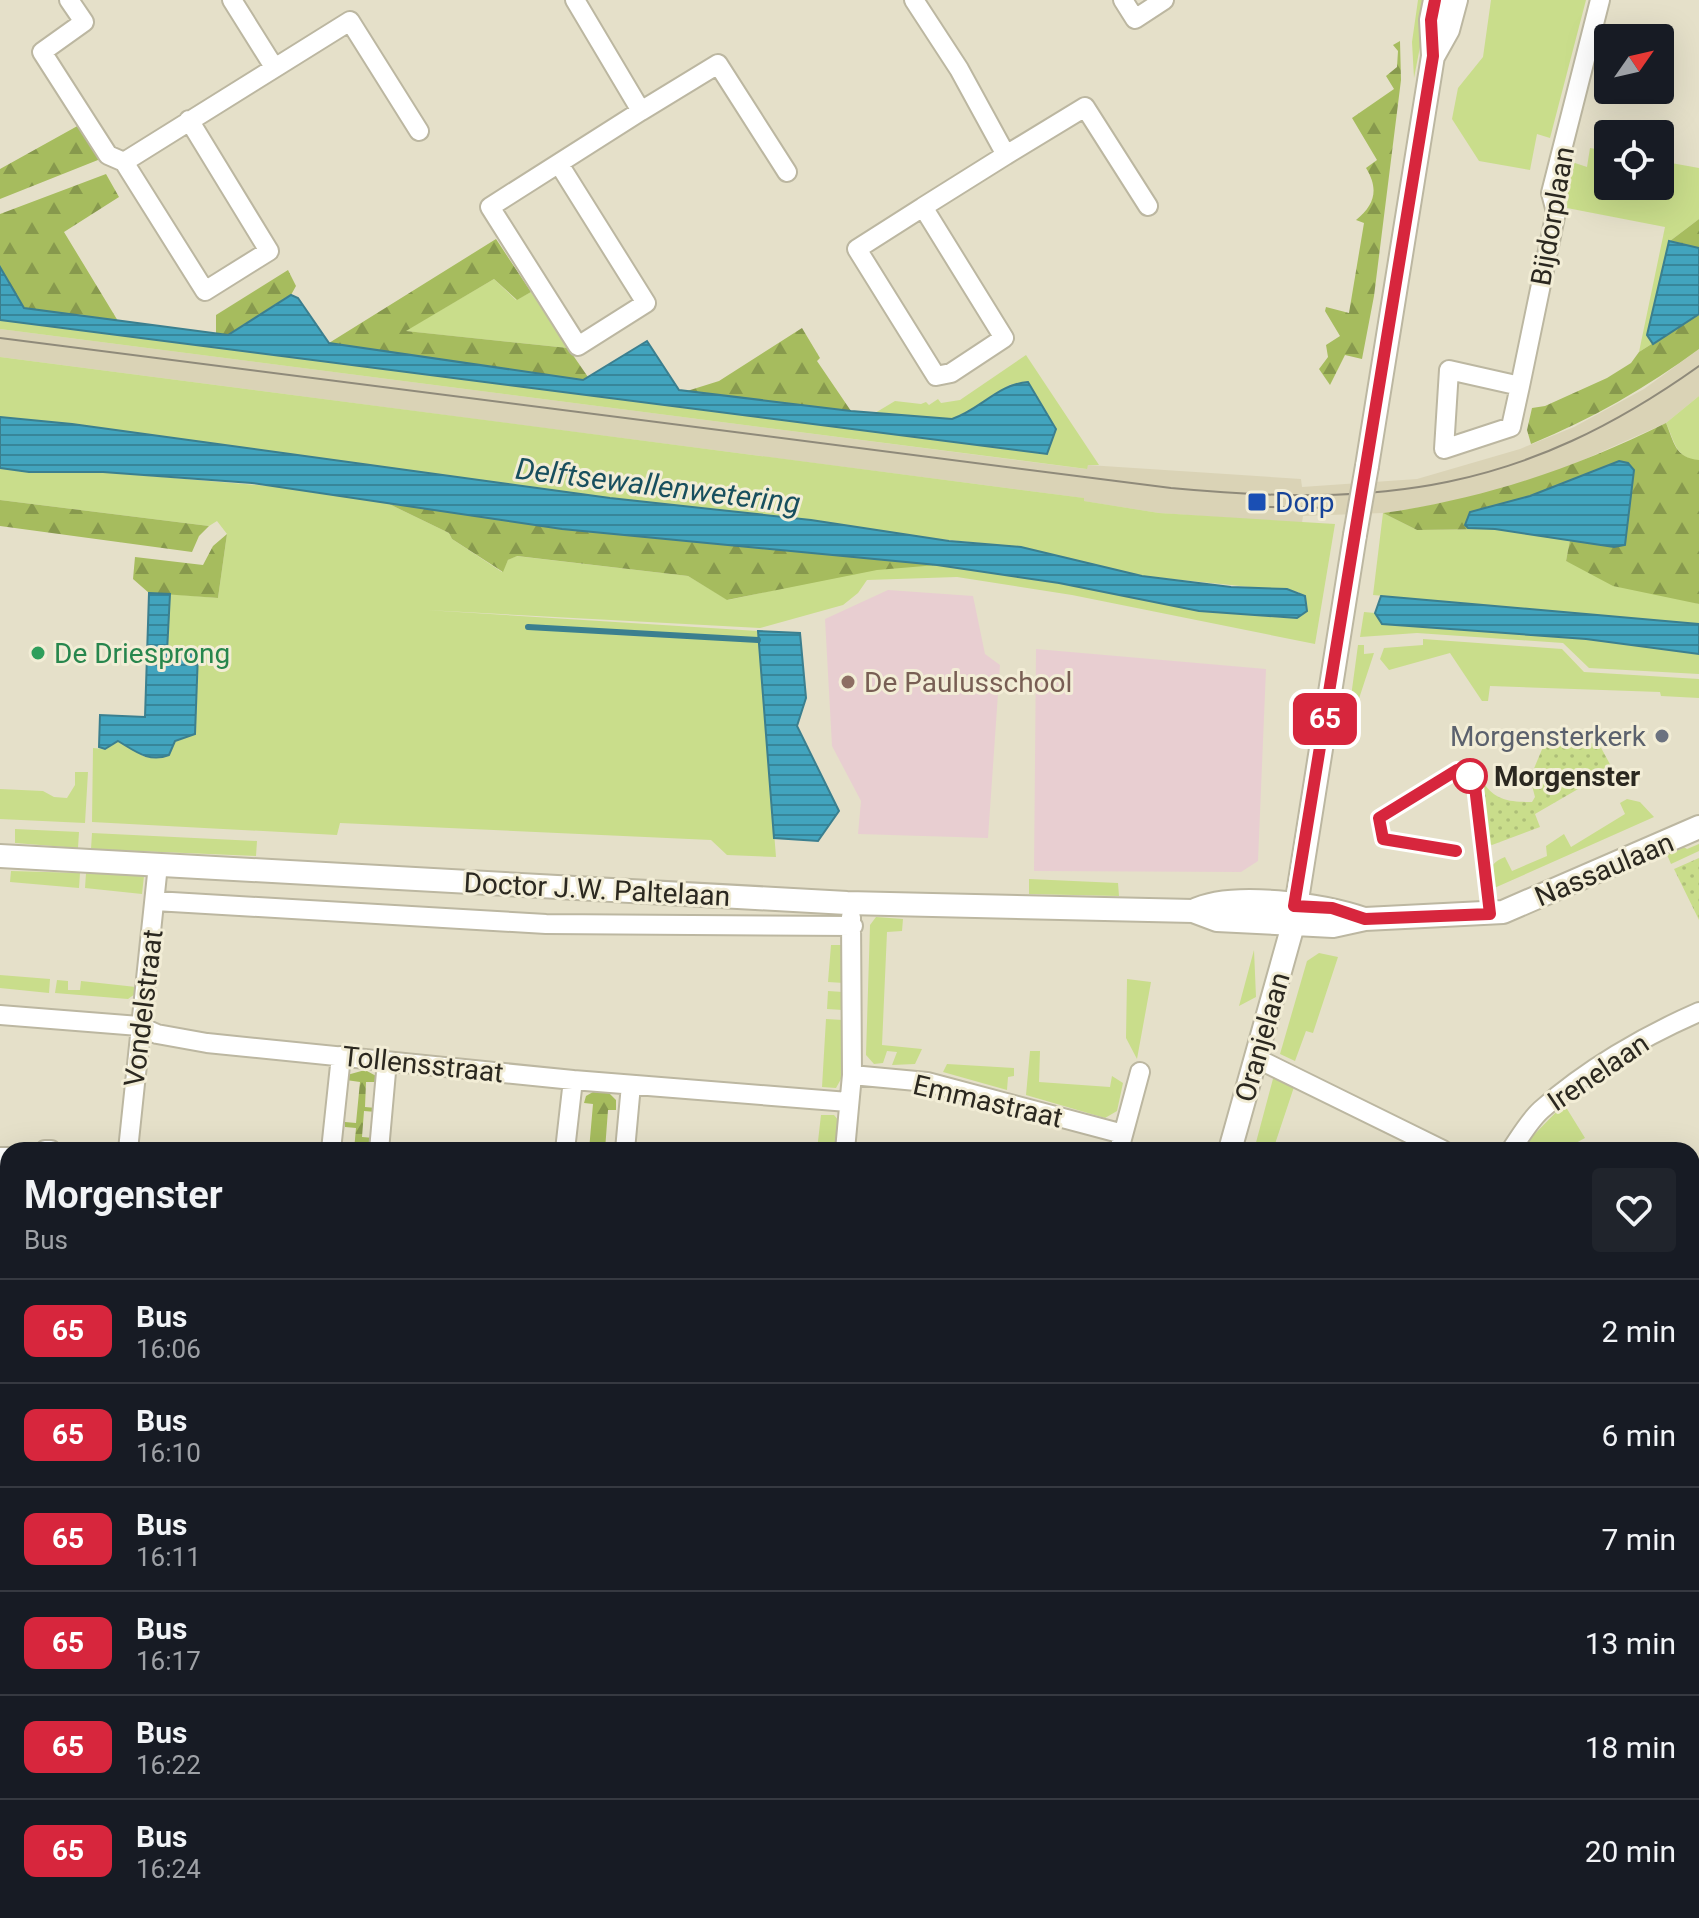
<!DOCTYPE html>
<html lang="en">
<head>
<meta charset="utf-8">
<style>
	:root { --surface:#171b24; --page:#20242c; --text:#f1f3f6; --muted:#9ea1a6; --line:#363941 }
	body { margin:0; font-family:Roboto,sans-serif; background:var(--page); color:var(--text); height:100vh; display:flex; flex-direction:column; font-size:30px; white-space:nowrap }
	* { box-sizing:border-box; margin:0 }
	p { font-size:26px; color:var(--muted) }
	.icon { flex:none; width:44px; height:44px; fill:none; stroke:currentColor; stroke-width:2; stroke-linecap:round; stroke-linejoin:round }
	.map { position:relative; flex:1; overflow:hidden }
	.panel { position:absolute; left:0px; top:1142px; width:1700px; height:776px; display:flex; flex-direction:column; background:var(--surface); border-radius:24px 24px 0 0; box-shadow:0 8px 32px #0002 }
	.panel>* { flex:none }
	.badge { padding:0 16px; border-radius:12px; font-size:28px; line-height:52px }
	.needle { width:52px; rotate:56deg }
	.buttons { position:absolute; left:1594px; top:24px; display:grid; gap:16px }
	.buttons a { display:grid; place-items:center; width:80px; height:80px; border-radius:8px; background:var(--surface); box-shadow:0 8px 32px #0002; font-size:40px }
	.map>.badge { position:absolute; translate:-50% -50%; box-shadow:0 0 0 4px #fff }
	.round { display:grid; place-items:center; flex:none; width:84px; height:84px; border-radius:8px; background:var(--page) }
	.overview { display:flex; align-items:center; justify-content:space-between; height:136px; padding:0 24px }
	h1 { font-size:38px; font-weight:700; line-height:60px }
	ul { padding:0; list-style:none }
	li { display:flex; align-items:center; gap:24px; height:104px; padding:0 24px; border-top:2px solid var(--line) }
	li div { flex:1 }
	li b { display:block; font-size:30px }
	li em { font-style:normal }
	li .badge { min-width:88px; font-weight:700; text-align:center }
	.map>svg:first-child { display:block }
	.built { fill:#dad3b6 }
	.industrial { fill:url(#industrial-furrows) }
	.education { fill:#e8ced1 }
	.green { fill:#c9dd8b }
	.forest { fill:url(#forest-firs) }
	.garden { fill:url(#garden-dots) }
	.water { fill:url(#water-rules); stroke:#3b7f8f; stroke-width:2 }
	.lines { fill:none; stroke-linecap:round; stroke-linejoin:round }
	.stream { stroke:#3b7f8f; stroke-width:6 }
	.minor-casing { stroke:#bcb7a1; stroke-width:22 }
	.tertiary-casing { stroke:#bcb7a1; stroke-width:26 }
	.minor { stroke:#fff; stroke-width:18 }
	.tertiary { stroke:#fff; stroke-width:22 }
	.tram { stroke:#8f8a7a; stroke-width:2 }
	.tertiary-bridge-casing { stroke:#bcb7a1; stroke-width:26; stroke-linecap:butt }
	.tertiary-bridge { stroke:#fff; stroke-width:22 }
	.line-casing { stroke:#fff; stroke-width:18 }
	.line { stroke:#d7263d; stroke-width:12 }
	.transit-dot { fill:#1a4fb4; stroke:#f2edd6; stroke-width:3 }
	.leisure-dot { fill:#2e9e5b; stroke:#f2edd6; stroke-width:3 }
	.education-dot { fill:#8d6e63; stroke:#f2edd6; stroke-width:3 }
	.worship-dot { fill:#6b7280; stroke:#f2edd6; stroke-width:3 }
	.stop-dot { fill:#fff; stroke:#d7263d; stroke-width:4 }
	.labels { text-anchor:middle; stroke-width:6; stroke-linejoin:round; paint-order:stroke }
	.street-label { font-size:28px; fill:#2b2820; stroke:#f2edd6 }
	.transit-label { font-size:28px; fill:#164399; stroke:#f2edd6; text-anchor:start }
	.leisure-label { font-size:28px; fill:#27864d; stroke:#f2edd6; text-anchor:start }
	.education-label { font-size:28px; fill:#785e54; stroke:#f2edd6; text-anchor:start }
	.worship-label { font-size:28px; fill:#5b616d; stroke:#f2edd6; text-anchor:end }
	.stop-label { font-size:28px; font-weight:bold; fill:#2b2820; stroke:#f2edd6; text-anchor:start }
	.water-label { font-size:30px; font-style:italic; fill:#184f5e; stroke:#f2edd6 }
</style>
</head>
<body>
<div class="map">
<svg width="1699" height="1918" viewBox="0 0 1699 1918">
	<defs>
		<pattern id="industrial-furrows" width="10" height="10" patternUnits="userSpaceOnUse" patternTransform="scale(2)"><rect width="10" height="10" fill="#e5d1c2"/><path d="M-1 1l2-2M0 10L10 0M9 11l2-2" fill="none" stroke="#c5b3a6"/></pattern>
		<pattern id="forest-firs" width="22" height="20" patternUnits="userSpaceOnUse" patternTransform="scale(2)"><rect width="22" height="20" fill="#a6bc5e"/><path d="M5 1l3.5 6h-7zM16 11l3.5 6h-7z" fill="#87994d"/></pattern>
		<pattern id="garden-dots" width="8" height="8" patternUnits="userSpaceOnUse" patternTransform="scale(2)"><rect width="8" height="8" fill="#c9dd8b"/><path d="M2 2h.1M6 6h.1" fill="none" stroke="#adbe78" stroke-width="1.8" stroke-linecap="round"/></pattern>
		<pattern id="water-rules" width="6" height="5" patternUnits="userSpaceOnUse" patternTransform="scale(2)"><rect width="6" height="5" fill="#42a4be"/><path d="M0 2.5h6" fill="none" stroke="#37869a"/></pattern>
	</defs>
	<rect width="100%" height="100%" fill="#e5e0c9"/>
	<!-- built -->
	<path class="built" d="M0,329L1086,469L1088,465L1301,479L1302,487L1417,479L1520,449L1574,427L1644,389L1699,349V396L1666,423L1545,477L1460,501L1383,513L1303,516L1302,523L1159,513L1083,501V498L0,357Z"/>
	<!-- industrial -->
	<path class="industrial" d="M0,1785L8,1786V1910H369L368,1918H0Z"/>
	<!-- education -->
	<path class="education" d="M888,590L973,596L985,654L1000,665L988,838L858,834L861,801L832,746L825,619Z
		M1036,649L1266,669L1258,861L1241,872L1034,871Z"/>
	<!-- green -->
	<path class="green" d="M1418,0H1429L1414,78L1412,42Z
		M1491,0H1586L1550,138L1537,134L1530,170L1479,161L1452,119L1458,88L1483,57Z
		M1590,148L1608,151V186H1660V161L1699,168V219L1670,241L1699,248V314L1639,352L1665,227L1567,208L1569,161L1587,167Z
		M494,279L516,300L531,292L568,348L405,331Z
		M0,320L1047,454L1011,384L963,415L952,419L875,413L895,401L921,404L926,402L929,405L938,399L941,403L960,400L1026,355L1099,465H1088L1087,469L0,329Z
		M0,357L1084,498V501L1159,513L1335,524L1315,644L1072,595L957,577L867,580L858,593L843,605L760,628L426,610L758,631L776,857L727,855L711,840L340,823L337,835L92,822L93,748L105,749L118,741L145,757L169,755L198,654L166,652L170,594L218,598L227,534L217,521L209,526L0,500V468L29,472H103L303,489L387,503L449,533L452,539L502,572L508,560L516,556L688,576L728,600C795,587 868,563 937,565C961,566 986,572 1009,575C1106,590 1199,615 1297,618L1299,592L1142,576L1021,547L907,536L811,520L610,498L0,417Z
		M1699,396V460L1698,461C1675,457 1675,442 1666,423Z
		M1383,513L1417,530L1495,529L1570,540L1566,561L1699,604V624L1373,595Z
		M1364,612L1375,613L1382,624L1586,639L1699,654V674L1589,668L1563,643L1417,633L1360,637Z
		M1423,639L1562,649L1584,672L1699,679V698L1661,696L1660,692L1490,686L1488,701H1482L1450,653L1389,670L1380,659L1384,648L1423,645Z
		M1358,645H1364V654L1374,653L1345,741Z
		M75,772H88L85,823L0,819V789L43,791L54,797L67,798L75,785Z
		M1627,799L1640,802L1654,817L1492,889C1490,872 1487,864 1505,857L1512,871L1547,856L1546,846L1564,834L1571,847L1625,814L1620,803Z
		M15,829L79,832L78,848L15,843Z
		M92,833L257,841L256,856L91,849Z
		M1679,844L1687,849L1699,844V851L1671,864L1665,850Z
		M11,871L80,873L79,888L10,882Z
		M86,873L144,876L142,894L85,888Z
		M1029,879L1118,883L1119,896L1029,894Z
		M876,917L903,919L902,931L887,932L882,1045L922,1049L915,1064L892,1065L897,1052L887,1051L883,1063L874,1064L866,1055L870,925Z
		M831,945H845L844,983L828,982Z
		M1254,950L1256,997L1239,1006Z
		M1319,953L1338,957L1313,1033L1306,1031L1295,1061L1280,1054L1307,961Z
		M0,975L50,979L49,993L0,988Z
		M1127,979L1151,982L1137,1059L1126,1038Z
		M57,980L68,981V990H80L81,981L136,987L135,994L128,999L55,993Z
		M828,991L843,992V1010L827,1009Z
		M826,1019L843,1020L841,1079L836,1088L822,1087Z
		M1030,1051H1040L1039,1082L1110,1087L1112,1076L1123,1083L1117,1111L1105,1118L1026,1095Z
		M947,1064L1014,1068V1076L1008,1077L1007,1090L943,1072Z
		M1274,1075L1294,1087L1273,1150H1254Z
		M1564,1104L1585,1138L1563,1150H1519Z
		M821,1115H834L839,1121L838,1150H817Z"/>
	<!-- forest -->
	<path class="forest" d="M1400,41L1401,80L1374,296L1362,359L1345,355L1330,385L1319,369L1328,357L1326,345L1340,336L1325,311L1326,307L1349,313L1364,223L1356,220C1375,205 1379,189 1366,168L1377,160L1352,118L1394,89L1386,76L1397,67L1398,51L1393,45Z
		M81,124L103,158L0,199V169Z
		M106,174L119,197L64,232L118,321L24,308L0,267V214Z
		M1699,219V248L1669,241H1670Z
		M496,239L531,292L517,300L494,279L406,331L568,348L588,377L583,380L329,343Z
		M288,270L296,286L291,295L228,335L216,334V315Z
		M1699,314V349C1646,388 1592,419 1531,444L1527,430L1532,408L1545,406L1607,378L1631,363L1639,352Z
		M802,328L820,358L817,361L851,411L687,391L719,381Z
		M1666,423C1674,442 1675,458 1699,460V604L1613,586L1566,561L1570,540L1614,547L1619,461L1530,496L1470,512L1468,528L1495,529L1417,530L1383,513C1484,499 1575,468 1666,423Z
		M0,500L209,526L199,536L192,552L0,526Z
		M387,503L562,529L937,565L877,570L727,600L688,576L517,556L508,560L503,572L452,539L449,533Z
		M227,534L218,598L149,593L133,579L135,557L203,565L213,546Z
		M365,1070L380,1078V1082H366L365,1107L376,1108V1112L364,1111L362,1137L374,1138V1143L362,1142L361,1150H354L356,1128L345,1127V1122L356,1123L360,1082L346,1080L347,1075Z
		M593,1092L609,1093L616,1100V1110H608L605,1150H589L593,1104L584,1103L586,1096Z"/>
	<!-- garden -->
	<path class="garden" d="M1591,743L1599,744L1618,779L1613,788L1604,774L1535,814L1540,827L1492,845L1488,843L1483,782C1495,801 1511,802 1532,802L1535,797L1530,778L1543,747Z
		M1699,858V920L1674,869Z"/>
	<!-- water -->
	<path class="water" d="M1669,241L1699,248V314L1653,344L1647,335Z
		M0,267L24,308L228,335L291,295L298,298L329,343L583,380L647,341L679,390L851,411L952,419C980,410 998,384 1028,382L1056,429L1047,454L0,320Z
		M0,417L72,424L610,498L811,520L949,541L1021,547L1142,576L1231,587L1287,589L1305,596L1307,611L1297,618L1199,611L1059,583L937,565L562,529L252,483L103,472H29L0,468Z
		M1619,461L1628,463L1634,470L1625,545L1614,547L1495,529L1468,528L1465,525L1470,512L1530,496Z
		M149,593L170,594L167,652L198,653L195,734L175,741L169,755C149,763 135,751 118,741L105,749L99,747L100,715L145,717Z
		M1381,596L1699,624V654L1586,639L1382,624L1375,613Z
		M758,631L800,633L806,698L797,726L839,811L818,841L774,838Z"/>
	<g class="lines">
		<!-- stream -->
		<path class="stream" d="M528,627L758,640"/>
		<defs>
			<path id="minor" d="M69,0L84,22L42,52L108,155L124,162
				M232,0L274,67
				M914,0L959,69L1006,155L923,207L1004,338L951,373L936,376L857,249L923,207
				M1123,0L1135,19L1164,0
				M641,111L718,64L787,172
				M189,120L269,251L205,291L124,162L350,21L419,131
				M1006,155L1085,107L1148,206
				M559,164L646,303L578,346L490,207L641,111L575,0
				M1520,386L1449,370L1444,449L1511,427L1520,386L1556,212L1551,193L1600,0
				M155,901L546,924L853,926
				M0,1015L139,1026L157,1034L207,1043L573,1080L848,1102
				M1256,1058L1443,1150
				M852,1075L927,1082L1123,1134
				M45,1150H51
				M128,1150L158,865
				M331,1150L341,1056
				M379,1150L387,1061
				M565,1150L573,1080
				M625,1150L631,1085
				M845,1150L852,1075L851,917
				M1119,1150L1140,1072
				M1511,1150C1520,1137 1529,1121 1541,1110C1586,1070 1644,1036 1699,1012
				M0,1157H8
				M1692,1228L1699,1229
				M0,1330H8
				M1692,1467L1699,1466
				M0,1675H8
				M1692,1690H1699
				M745,1910L895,1918
				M418,1918L419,1910
				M546,1918L547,1910
				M712,1918V1910
				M1530,1918L1531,1910"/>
			<path id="tertiary" d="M1434,55L1448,30L1456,0
				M1367,466L1433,56L1431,20L1435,0
				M0,856L847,903L1193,911L1217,920L1333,926L1365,919L1503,912L1699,827
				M1193,911C1232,891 1323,905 1364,919
				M1230,1150L1293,925L1355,535
				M1120,1918L1121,1910"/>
		</defs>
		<!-- minor casing -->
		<use href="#minor" class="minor-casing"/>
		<!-- tertiary casing -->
		<use href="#tertiary" class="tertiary-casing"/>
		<!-- minor -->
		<use href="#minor" class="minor"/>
		<!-- tertiary -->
		<use href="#tertiary" class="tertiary"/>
		<!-- tram -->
		<path class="tram" d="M0,338L1171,488C1383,508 1522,492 1699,366
			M1270,507L1334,508"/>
		<defs>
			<path id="tertiary-bridge" d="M1355,535L1367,466"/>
		</defs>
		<!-- tertiary-bridge casing -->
		<use href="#tertiary-bridge" class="tertiary-bridge-casing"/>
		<!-- tertiary-bridge -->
		<use href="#tertiary-bridge" class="tertiary-bridge"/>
	</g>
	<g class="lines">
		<defs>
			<path id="line" d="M1435,0L1431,20L1433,56L1294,906L1332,908L1365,919L1490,914L1474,778L1457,770L1379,818L1383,839L1456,851"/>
		</defs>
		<!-- line casing -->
		<use href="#line" class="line-casing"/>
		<!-- line -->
		<use href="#line" class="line"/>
	</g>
	<!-- markers -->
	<rect class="transit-dot" x="1247" y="492" width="20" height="20" rx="4"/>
	<circle class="leisure-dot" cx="38" cy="653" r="8"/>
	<circle class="education-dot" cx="848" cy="682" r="8"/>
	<circle class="worship-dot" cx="1662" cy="736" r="8"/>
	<circle class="stop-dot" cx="1470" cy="776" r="16"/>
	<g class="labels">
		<!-- street labels -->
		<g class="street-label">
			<text transform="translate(1552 216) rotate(-80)" y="10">Bijdorplaan</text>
			<text transform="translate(1604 869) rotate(-23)" y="10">Nassaulaan</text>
			<text transform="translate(597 889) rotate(3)" y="10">Doctor J.W. Paltelaan</text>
			<text transform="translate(143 1008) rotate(-83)" y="10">Vondelstraat</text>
			<text transform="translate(1262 1037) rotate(-74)" y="10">Oranjelaan</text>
			<text transform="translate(423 1064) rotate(6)" y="10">Tollensstraat</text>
			<text transform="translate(1598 1072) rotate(-34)" y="10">Irenelaan</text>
			<text transform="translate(988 1101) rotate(13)" y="10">Emmastraat</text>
		</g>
		<!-- transit labels -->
		<g class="transit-label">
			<text x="1275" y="512">Dorp</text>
		</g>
		<!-- leisure labels -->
		<g class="leisure-label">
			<text x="54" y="663">De Driesprong</text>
		</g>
		<!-- education labels -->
		<g class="education-label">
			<text x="864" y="692">De Paulusschool</text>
		</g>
		<!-- worship labels -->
		<g class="worship-label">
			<text x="1646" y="746">Morgensterkerk</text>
		</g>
		<!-- stop labels -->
		<g class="stop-label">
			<text x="1494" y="786">Morgenster</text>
		</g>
		<!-- water labels -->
		<g class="water-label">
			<text transform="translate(658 486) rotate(7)" y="10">Delftsewallenwetering</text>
		</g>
	</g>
</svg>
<div class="buttons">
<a><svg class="needle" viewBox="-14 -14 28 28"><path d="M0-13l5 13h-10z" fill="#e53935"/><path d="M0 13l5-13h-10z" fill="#9ea1a6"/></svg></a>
<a><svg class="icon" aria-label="locate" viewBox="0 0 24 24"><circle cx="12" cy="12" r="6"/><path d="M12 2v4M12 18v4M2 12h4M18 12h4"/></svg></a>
</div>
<b class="badge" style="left:1325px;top:719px;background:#d7263d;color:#fff">65</b>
<section class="panel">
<div class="overview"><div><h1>Morgenster</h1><p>Bus</p></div><a class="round"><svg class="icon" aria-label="heart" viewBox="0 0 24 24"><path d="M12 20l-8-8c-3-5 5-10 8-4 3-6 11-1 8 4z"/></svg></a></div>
<ul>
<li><span class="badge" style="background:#d7263d;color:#fff">65</span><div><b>Bus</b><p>16:06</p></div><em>2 min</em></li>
<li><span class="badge" style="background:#d7263d;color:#fff">65</span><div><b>Bus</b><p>16:10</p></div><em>6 min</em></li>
<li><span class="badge" style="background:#d7263d;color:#fff">65</span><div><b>Bus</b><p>16:11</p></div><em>7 min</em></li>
<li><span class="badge" style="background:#d7263d;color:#fff">65</span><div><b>Bus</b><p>16:17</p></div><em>13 min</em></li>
<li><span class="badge" style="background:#d7263d;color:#fff">65</span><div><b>Bus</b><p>16:22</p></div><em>18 min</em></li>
<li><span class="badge" style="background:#d7263d;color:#fff">65</span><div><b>Bus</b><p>16:24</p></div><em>20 min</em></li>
</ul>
</section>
</div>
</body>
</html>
